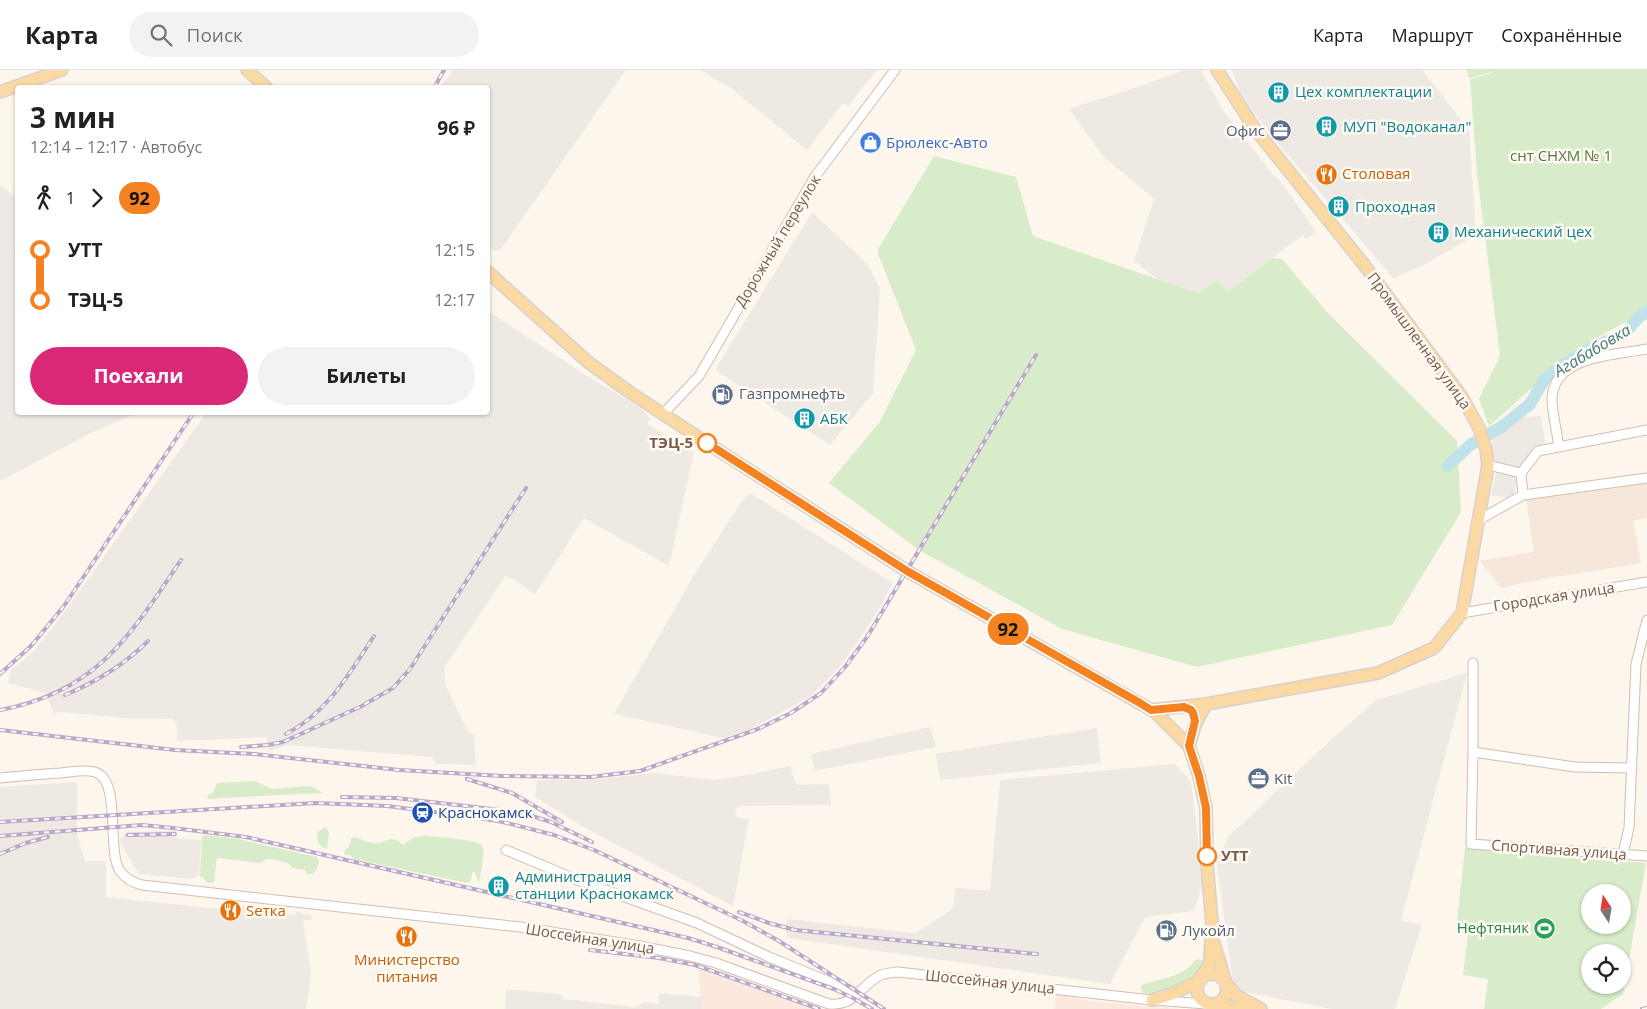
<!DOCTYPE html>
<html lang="ru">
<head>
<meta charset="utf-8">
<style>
	:root { --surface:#fff; --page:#f2f2f2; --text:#202124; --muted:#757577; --line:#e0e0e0; --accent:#db2777 }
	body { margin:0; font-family:"Open Sans",sans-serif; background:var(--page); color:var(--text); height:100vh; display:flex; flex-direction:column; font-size:19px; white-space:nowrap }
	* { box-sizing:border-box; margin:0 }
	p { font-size:16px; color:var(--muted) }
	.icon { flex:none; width:28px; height:28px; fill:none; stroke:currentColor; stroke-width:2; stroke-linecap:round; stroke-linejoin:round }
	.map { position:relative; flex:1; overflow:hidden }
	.panel { position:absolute; left:15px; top:15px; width:475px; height:330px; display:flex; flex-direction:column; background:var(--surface); border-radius:5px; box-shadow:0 1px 4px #0004 }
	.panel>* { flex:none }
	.badge { padding:0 10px; border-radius:16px; font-size:18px; line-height:32px }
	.needle { width:32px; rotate:348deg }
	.tools { position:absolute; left:1581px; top:814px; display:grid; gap:10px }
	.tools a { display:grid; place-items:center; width:50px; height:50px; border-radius:50%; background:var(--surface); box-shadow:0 1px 4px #0004; font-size:25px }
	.map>.badge { position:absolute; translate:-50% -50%; box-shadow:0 0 0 2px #fff }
	.legs { display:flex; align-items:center; gap:8px; height:55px; padding:0 15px; font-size:16px }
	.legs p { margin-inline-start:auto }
	.headline { display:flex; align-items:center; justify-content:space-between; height:85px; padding:0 15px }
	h1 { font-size:28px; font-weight:700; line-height:38px }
	.action { display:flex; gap:10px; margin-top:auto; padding:10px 15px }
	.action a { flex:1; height:58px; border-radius:30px; background:var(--accent); color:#fff; font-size:20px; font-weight:700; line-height:58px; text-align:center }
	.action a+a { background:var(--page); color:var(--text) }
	ul { padding:0 15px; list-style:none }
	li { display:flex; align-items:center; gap:18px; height:50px; font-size:19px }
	li i { display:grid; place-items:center; width:8px; height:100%; margin:0 6px; background:currentColor }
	li i::after { content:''; width:12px; height:12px; margin:-6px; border:4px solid; border-radius:50%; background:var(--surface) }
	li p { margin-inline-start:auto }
	li:first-child i { background:linear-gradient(#0000 50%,currentColor 0) }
	li:last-child i { background:linear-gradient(currentColor 50%,#0000 0) }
	header { display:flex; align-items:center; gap:30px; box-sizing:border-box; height:70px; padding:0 25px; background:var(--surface); border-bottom:1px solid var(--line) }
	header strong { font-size:24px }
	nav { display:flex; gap:28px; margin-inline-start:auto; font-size:18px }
	.search { width:350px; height:45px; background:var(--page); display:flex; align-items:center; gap:12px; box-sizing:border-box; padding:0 18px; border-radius:28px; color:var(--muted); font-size:19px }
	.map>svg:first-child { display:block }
	.residential { fill:#f5e8da }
	.commercial { fill:#fde8e0 }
	.industrial { fill:#efe9e4 }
	.green { fill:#d8ecc9; fill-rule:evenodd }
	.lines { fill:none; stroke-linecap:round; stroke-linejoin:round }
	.river { stroke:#bfe3e8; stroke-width:12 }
	.minor-casing { stroke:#d1beb0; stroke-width:11 }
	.major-casing { stroke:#dad1cd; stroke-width:14 }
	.minor { stroke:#fff; stroke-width:9 }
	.major { stroke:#fbd9a5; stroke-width:11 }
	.rail-casing { stroke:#b9a8c9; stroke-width:4 }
	.rail { stroke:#fffaf3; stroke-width:2; stroke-dasharray:5.5; stroke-linecap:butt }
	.line-1-casing { stroke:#fff; stroke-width:11 }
	.line-1 { stroke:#f58220; stroke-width:8 }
	.stop-1-dot { fill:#fff; stroke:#f58220; stroke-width:2.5 }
	.labels { text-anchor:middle; stroke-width:5; stroke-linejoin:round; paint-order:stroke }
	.culture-label { font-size:15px; fill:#0d838f; stroke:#fffaf3; text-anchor:start }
	.service-label { font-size:15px; fill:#4e5e75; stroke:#fffaf3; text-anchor:start }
	.shop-label { font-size:15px; fill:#366cbe; stroke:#fffaf3; text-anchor:start }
	.park-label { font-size:15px; fill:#537a41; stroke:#fffaf3 }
	.food-label { font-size:15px; fill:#c56008; stroke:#fffaf3; text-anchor:start }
	.street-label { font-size:15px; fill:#7a5c4d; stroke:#fffaf3 }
	.stop-label { font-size:15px; font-weight:bold; fill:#7a5c4d; stroke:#fffaf3; text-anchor:end }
	.transit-label { font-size:15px; fill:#164399; stroke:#fffaf3; text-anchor:start }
	.leisure-label { font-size:15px; fill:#27864d; stroke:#fffaf3; text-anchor:end }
	.water-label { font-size:16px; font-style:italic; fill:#437c86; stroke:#fffaf3 }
</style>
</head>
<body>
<header>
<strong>Карта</strong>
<div class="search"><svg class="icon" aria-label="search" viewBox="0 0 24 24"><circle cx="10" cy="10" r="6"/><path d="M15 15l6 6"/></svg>Поиск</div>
<nav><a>Карта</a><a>Маршрут</a><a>Сохранённые</a></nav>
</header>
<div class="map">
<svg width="1647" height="939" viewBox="0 0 1647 939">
	<rect width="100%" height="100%" fill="#fdf6ec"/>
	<!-- residential -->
	<path class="residential" d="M1647,412V448L1633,450L1641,493L1542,509L1501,518L1480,491L1534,482L1526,430Z"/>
	<!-- commercial -->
	<path class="commercial" d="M699,899L817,939H701Z
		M1057,923L1090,931L1180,939H1054Z"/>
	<!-- industrial -->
	<path class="industrial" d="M453,0H626L501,179L494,181L488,176V18L440,17Z
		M700,0H877L848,36L843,33L807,80L732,19Z
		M1184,0H1201L1222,39L1271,102L1284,116L1316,162L1306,169L1303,165L1227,222L1199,223L1177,216L1159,210L1134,191L1154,129L1103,86L1069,39L1144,15Z
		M1232,0H1422L1469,60L1476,165L1422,196L1400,205L1394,209L1282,78L1253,42L1240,22Z
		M0,115L17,128L18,342L137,343L89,364L0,411Z
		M812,142L867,194L880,218L873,323L830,375L715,300Z
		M488,241L584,304L641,338L650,349L647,354L694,382L669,496L584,448L535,524L506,505L444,598L445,614L467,660L474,665L476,695L436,694L432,687L288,675L269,681L266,667L177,671V658L174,649L124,648L59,642L54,644L46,623L8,613L11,600L32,583L61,547L206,343L488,342Z
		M1541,346L1546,378L1519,400L1513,429L1491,425L1496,402L1492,367L1520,348Z
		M750,423L893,513L870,554L838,599L810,627L748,660L724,668L614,644L696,502L742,431Z
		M1467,603L1401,851L1422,854L1395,939H1332L1234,920L1216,788L1223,780L1227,768L1332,669L1376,630Z
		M930,657L936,677L815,701L811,684Z
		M1097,658L1101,693L940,710L936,684Z
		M1174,694L1191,711L1197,759L1202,815L1194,841L1145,847L1110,914L788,868L785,858L787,849L914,863L946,844L954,836L955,820L958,818L990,821L1000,710Z
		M790,696L796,715L829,714L831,735L737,736L735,747L749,749L733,836L587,759L535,727L537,710L600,709L654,703L714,710L754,704Z
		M77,712V764L81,778L85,791H104L106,792V827L237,841L245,835L283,839L287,844L295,845L297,842H302V844L312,845L311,850H303L311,903L306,939H0V717Z
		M176,761V768L201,770L199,805L192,809L139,804L122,776L120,769L126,762Z
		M506,919L560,924L563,929L636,937L644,932L658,934L659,923L701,927V939H505Z"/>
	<!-- green -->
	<path class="green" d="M1467,0H1647V237L1631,249L1576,279L1489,356L1479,329L1500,286L1477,103L1470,9L1486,5L1497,1L1469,8Z
		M934,86L1016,107L1033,166L1177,216L1199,223L1217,210L1227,222L1273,188L1282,189L1327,242L1457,371L1461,442L1392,555L1197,597L1062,559L919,480L829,413L879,353L916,280L877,181Z
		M255,711L272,719L311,716L323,723L220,728L208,729L207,727L208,725L213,723L217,713Z
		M325,757L329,762L327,779C319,778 317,770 317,763Z
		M205,765L238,769L317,787C321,793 317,799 313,804H307L305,800L293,798L288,793L277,790L267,789L260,793L217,788L214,812L208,813L202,807L199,806L200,805L202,767Z
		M425,766C434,767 481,769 483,777C485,781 480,808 479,813L475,802H472L471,811L467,813L354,789L350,785H345C343,778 347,780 350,775L351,769L353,767C359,768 366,772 373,773C386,775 391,762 403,775L414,767Z
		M1465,778L1646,793L1623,924L1601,939H1484L1488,909L1463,905L1468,864L1456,861ZM1622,822V855H1590V822ZM1622,882V915H1590V882Z
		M1198,889L1202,890L1203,895L1197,907L1156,925L1143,923L1140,917L1142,915C1160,908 1183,908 1195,890Z"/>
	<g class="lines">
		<!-- river -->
		<path class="river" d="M1448,396L1470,375L1503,356L1530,334L1544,310L1564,294L1588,279L1624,264L1639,247L1647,242"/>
		<defs>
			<path id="minor" d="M663,344L699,306L814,108L895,0
				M1559,377C1557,361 1552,344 1552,328C1554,285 1617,285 1647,279
				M1488,395L1521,403L1538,381L1647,360
				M1521,403L1523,425
				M1477,451L1523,425L1647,408
				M1462,543L1647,512
				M1473,593V682L1471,774L1647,786
				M1473,682L1575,697L1631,698
				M0,708C20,706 41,704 61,703C72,702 84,699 95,702C122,710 106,780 120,801C126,809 134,813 142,815L520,857L640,876L690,886L716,893L829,934C855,936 859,917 879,906C884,903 891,903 898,902L1152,930L1207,934
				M506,780L575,809L697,853L769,887L852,921
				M1623,783L1629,758L1636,594L1647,550"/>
			<path id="major" d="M247,0L267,18
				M0,22L62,0
				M488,202L588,292L628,321L707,373L907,501L1155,642L1189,676
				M1151,640L1206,634L1378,603L1434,578L1462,543L1488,395L1486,379L1479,358L1462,327L1365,196L1255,59L1217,0
				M1214,873L1226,913L1237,926L1261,939
				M1197 919a15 15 0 1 1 30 0a15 15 0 1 1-30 0Z
				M1152,930L1172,924L1197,912L1208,897L1210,889L1212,853L1207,794L1206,738L1199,706L1189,676L1195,655L1206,634
				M1214,935L1249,939"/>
		</defs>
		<!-- minor casing -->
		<use href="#minor" class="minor-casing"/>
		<!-- major casing -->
		<use href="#major" class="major-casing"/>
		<!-- minor -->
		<use href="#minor" class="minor"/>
		<!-- major -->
		<use href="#major" class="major"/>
		<defs>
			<path id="rail" d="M434,18L444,0
				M0,604L31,576L64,536L194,342
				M65,625C96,612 124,595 148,571
				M0,640C97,622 130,566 181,490
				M0,660L175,680L254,684L399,700L502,706L591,707L640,701L758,659L791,643L821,623L845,597L867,567L1036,285
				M286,664C328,642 349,604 374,566
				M241,677L268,675L283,672L360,637L393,618L410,599L526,418
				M467,709L512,723L562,752
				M342,727L396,728L510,741L532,746L551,752L592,772
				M0,752L315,733L387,736L473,747L503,752L554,765L594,780L743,851L779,871L884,939
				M128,765L175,764
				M0,766L142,755L173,758L246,767L688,868L717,877L834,919L853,928L872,939
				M0,784L26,773L48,767
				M739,842L769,853L795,860L1037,884
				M590,880L659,888L695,895L819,939
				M1642,939L1647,938"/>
		</defs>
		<!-- rail casing -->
		<use href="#rail" class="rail-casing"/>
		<!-- rail -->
		<use href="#rail" class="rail"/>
	</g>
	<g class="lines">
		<defs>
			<path id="line-1" d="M707,373L907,501L1140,633L1151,640L1184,637L1191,640L1193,643L1195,651L1189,676L1199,706L1206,738L1207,786"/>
		</defs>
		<!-- line-1 casing -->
		<use href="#line-1" class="line-1-casing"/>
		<!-- line-1 -->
		<use href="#line-1" class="line-1"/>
	</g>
	<!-- icons -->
	<defs>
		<symbol id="building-disc" viewBox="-11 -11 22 22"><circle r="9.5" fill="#0f9aa8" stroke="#fffaf3"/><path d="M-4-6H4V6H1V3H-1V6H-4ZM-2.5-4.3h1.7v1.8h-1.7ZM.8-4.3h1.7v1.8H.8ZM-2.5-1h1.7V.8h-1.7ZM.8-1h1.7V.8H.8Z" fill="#fff"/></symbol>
		<symbol id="office-disc" viewBox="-11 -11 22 22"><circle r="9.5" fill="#5c6f8a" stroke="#fffaf3"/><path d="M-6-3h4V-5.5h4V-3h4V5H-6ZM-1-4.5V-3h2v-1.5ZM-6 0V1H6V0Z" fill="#fff"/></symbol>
		<symbol id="shop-disc" viewBox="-11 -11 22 22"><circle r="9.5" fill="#3f7fe0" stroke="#fffaf3"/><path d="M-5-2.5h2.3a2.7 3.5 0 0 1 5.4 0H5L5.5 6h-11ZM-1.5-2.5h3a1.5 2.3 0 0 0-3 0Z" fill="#fff"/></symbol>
		<symbol id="restaurant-disc" viewBox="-11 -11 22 22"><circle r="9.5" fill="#e8710a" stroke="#fffaf3"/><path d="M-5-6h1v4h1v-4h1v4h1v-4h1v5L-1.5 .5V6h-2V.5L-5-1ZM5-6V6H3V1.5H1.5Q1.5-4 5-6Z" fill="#fff"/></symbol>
		<symbol id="fuel-disc" viewBox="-11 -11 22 22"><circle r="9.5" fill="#5c6f8a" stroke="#fffaf3"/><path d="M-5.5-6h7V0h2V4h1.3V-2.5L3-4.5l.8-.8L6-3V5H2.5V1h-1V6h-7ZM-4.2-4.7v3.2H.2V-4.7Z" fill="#fff"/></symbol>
		<symbol id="station-disc" viewBox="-11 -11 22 22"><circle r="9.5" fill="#1a4fb4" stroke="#fffaf3"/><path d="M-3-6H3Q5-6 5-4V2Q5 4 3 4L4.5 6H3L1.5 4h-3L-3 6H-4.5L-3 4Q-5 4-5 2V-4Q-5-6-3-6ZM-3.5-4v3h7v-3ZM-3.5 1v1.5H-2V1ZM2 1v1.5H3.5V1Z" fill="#fff"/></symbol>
		<symbol id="stadium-disc" viewBox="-11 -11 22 22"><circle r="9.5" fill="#2e9e5b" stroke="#fffaf3"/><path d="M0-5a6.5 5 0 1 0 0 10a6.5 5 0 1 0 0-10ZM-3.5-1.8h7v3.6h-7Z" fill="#fff"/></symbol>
	</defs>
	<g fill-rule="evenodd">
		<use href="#building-disc" x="1266" y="10" width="25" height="25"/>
		<use href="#building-disc" x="1314" y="44" width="25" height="25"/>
		<use href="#office-disc" x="1268" y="48" width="25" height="25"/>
		<use href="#shop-disc" x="858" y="60" width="25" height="25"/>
		<use href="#restaurant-disc" x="1314" y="92" width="25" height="25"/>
		<use href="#building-disc" x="1326" y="124" width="25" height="25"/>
		<use href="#building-disc" x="1426" y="150" width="25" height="25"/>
		<use href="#fuel-disc" x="710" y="312" width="25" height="25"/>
		<use href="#building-disc" x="792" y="336" width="25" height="25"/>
		<use href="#office-disc" x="1246" y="696" width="25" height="25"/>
		<use href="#station-disc" x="410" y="730" width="25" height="25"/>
		<use href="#building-disc" x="486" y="804" width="25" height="25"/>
		<use href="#restaurant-disc" x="218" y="828" width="25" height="25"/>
		<use href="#stadium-disc" x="1532" y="846" width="25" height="25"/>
		<use href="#fuel-disc" x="1154" y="848" width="25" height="25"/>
		<use href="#restaurant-disc" x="394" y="854" width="25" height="25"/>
	</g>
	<!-- markers -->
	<g class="stop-1-dot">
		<circle cx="707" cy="373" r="9"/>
		<circle cx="1207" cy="786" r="9"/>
	</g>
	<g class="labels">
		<!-- culture labels -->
		<g class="culture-label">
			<text x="1295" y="27">Цех комплектации</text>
			<text x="1343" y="62">МУП "Водоканал"</text>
			<text x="1355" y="142">Проходная</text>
			<text x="1454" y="167">Механический цех</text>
			<text x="820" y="354">АБК</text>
			<text x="515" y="812">Администрация<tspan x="515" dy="17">станции Краснокамск</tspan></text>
		</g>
		<!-- service labels -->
		<g class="service-label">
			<text x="1265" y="66" text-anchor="end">Офис</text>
			<text x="739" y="329">Газпромнефть</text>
			<text x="1274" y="714">Kit</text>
			<text x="1182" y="866">Лукойл</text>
		</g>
		<!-- shop labels -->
		<g class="shop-label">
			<text x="886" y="78">Брюлекс-Авто</text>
		</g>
		<!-- park labels -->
		<g class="park-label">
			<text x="1561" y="91">снт СНХМ № 1</text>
		</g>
		<!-- food labels -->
		<g class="food-label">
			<text x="1342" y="109">Столовая</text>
			<text x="246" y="846">Sетка</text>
			<text x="407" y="895" text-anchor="middle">Министерство<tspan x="407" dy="17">питания</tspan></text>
		</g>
		<!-- street labels -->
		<g class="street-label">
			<text transform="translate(778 171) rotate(-59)" y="5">Дорожный переулок</text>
			<text transform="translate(1419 271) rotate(54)" y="5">Промышленная улица</text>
			<text transform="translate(1554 527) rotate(-9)" y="5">Городская улица</text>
			<text transform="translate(1559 780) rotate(4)" y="5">Спортивная улица</text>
			<text transform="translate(590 869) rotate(9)" y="5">Шоссейная улица</text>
			<text transform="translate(990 912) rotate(6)" y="5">Шоссейная улица</text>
		</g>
		<!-- stop labels -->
		<g class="stop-label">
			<text x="693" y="378">ТЭЦ-5</text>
			<text x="1221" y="791" text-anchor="start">УТТ</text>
		</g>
		<!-- transit labels -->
		<g class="transit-label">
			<text x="438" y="748">Краснокамск</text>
		</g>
		<!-- leisure labels -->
		<g class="leisure-label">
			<text x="1529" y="863">Нефтяник</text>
		</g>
		<!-- water labels -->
		<g class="water-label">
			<text transform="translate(1592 280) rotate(-31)" y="6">Агабабовка</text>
		</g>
	</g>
</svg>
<div class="tools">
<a><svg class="needle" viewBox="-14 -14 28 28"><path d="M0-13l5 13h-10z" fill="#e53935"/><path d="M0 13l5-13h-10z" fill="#757577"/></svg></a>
<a><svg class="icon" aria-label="locate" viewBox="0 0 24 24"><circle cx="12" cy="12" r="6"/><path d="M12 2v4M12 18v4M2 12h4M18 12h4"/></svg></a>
</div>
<b class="badge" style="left:1008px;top:559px;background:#f58220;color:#111">92</b>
<section class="panel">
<div class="headline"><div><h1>3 мин</h1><p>12:14 – 12:17 · Автобус</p></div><b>96 ₽</b></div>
<div class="legs"><svg class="icon" aria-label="walk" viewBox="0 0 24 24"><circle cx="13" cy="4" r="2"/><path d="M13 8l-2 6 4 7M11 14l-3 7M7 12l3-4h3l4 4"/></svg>1<svg class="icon" aria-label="forward" viewBox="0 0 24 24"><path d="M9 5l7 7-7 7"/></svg><b class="badge" style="background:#f58220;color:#111">92</b></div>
<ul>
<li><i style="color:#f58220"></i><b>УТТ</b><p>12:15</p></li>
<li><i style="color:#f58220"></i><b>ТЭЦ-5</b><p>12:17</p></li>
</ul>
<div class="action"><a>Поехали</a><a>Билеты</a></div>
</section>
</div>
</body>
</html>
